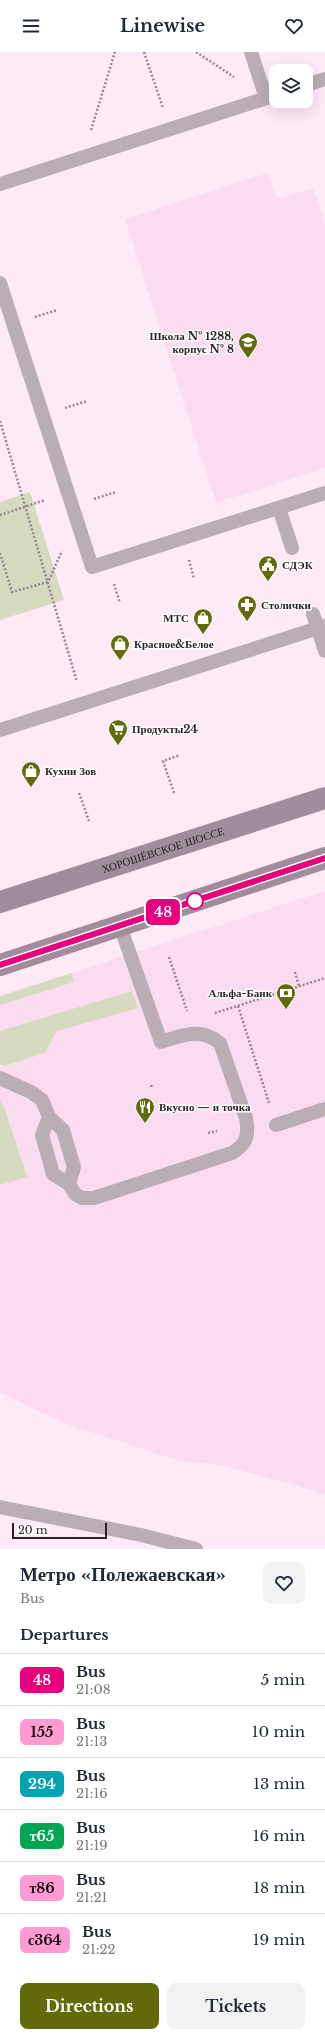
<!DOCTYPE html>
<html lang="en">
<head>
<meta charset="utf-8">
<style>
	:root { --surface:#fff; --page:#f2f2f3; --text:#1f2937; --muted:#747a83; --line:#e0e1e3; --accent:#636a0c }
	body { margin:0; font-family:"Libre Baskerville",serif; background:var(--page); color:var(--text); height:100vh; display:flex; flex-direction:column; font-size:15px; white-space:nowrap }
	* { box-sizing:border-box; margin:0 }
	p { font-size:13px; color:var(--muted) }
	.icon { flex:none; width:22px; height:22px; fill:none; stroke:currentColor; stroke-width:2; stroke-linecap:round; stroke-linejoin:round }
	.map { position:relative; height:1497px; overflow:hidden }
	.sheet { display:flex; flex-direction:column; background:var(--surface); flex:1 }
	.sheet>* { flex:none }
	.badge { padding:0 8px; border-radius:6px; font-size:14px; line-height:26px }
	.fabs { position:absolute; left:269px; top:12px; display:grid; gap:8px }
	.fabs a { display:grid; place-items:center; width:44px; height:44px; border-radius:8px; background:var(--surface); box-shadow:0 4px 16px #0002; font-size:20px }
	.scale { position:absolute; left:12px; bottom:10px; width:95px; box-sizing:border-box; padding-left:4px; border:2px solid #2b2228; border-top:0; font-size:11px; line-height:14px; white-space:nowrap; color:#2b2228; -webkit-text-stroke:3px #fefefe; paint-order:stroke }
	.map>.badge { position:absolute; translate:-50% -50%; box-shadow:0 0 0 2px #fff }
	h2 { padding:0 20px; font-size:15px; line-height:36px }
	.round { display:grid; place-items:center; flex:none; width:42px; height:42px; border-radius:8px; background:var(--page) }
	.overview { display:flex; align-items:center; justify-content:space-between; height:68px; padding:0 20px }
	h1 { font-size:19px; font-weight:700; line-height:30px }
	.action { display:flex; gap:8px; margin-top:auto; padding:8px 20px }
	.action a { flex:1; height:46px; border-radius:8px; background:var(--accent); color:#fff; font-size:16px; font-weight:700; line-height:46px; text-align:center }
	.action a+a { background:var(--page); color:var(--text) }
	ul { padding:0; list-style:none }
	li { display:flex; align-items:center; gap:12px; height:52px; padding:0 20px; border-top:1px solid var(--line) }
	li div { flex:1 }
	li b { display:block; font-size:15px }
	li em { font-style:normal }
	li .badge { min-width:44px; font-weight:700; text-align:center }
	header { display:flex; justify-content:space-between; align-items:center; height:52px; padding:0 20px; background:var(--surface); font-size:18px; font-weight:700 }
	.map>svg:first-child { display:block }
	.built { fill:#fadbf0 }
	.green { fill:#d6dabe }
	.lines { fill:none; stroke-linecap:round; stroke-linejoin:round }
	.path { stroke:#94868f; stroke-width:2.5; stroke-dasharray:2 2; stroke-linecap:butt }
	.service { stroke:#bbadb6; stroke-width:14 }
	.secondary { stroke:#a08c9a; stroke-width:22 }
	.line-casing { stroke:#fff; stroke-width:9 }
	.line { stroke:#e6007e; stroke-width:6 }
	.stop-dot { fill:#fff; stroke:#e6007e; stroke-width:2 }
	.labels { text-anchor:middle; stroke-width:3; stroke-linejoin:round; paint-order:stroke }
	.poi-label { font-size:11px; font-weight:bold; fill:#2b2228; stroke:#fefefe; text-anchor:start }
	.street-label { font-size:11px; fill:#2b2228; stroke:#fefefe }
</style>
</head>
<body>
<header><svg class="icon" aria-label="menu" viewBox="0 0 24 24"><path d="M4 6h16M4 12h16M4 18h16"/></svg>Linewise<svg class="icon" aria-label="heart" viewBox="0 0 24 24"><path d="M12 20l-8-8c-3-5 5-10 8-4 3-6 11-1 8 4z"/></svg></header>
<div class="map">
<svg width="325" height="1497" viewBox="0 0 325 1497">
	<rect width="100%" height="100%" fill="#feeaf7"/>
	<!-- built -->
	<path class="built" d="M268,121L277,147L313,136L325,172V416L216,451L125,167Z
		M325,839V1442L222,1413L180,1409L72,1374L0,1341V944Z"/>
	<!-- green -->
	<path class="green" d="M30,440L64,548L0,568V450Z
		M72,921L74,930L0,953V944Z
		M132,939L138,956L57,979L45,1001L4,1014L0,1012V979Z
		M0,1048L5,1057L27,1125L0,1133Z"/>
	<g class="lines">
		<!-- path -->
		<path class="path" d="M144,0L163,56
			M196,0L234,25
			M91,78L115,0
			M35,265L57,258
			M65,356L87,349
			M0,369L77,630
			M94,447L116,440
			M0,463L45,448
			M0,501L12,540L48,530L62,499
			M189,508L194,527
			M114,532L120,551
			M79,741L89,769
			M174,741L163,709L180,703
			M169,905L187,959
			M295,920L299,934
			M238,954L269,1051
			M215,961L325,926
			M151,1033L152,1036
			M208,1081L217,1079"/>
		<!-- service -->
		<path class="service" d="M251,0L266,46
			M306,33L325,27
			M0,132L276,43
			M0,231L92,515L325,441
			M279,456L292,496
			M313,562L325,599
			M0,678L325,574
			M0,1026L31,1040L42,1048L49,1065L63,1078L74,1115L69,1132
			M49,1065L42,1083L53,1122L69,1132L75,1142L82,1146H94L232,1101C247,1092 249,1083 246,1066L220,991C201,975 183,983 161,990L120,874
			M276,1073L325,1057
			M0,1455L141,1483L196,1497"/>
		<!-- secondary -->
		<g class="secondary">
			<path id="s1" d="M0,850L325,746"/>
			<path d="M0,913L325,806"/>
		</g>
	</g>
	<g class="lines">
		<defs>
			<path id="line" d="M0,913L325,806"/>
		</defs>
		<!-- line casing -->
		<use href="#line" class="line-casing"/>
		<!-- line -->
		<use href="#line" class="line"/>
	</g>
	<!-- icons -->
	<defs>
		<symbol id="school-pin" viewBox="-11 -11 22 30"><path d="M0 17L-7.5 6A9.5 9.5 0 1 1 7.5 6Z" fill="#636a0c" stroke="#fefefe"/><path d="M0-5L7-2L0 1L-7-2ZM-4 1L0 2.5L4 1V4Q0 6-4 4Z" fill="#fff"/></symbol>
		<symbol id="civic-pin" viewBox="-11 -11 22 30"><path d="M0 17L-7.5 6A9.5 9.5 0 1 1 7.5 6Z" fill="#636a0c" stroke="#fefefe"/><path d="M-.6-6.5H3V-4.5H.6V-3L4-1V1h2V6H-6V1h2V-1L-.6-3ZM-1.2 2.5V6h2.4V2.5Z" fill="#fff"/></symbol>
		<symbol id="pharmacy-pin" viewBox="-11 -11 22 30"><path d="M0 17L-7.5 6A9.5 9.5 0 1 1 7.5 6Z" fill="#636a0c" stroke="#fefefe"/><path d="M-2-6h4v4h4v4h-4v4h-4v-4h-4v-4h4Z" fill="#fff"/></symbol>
		<symbol id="shop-pin" viewBox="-11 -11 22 30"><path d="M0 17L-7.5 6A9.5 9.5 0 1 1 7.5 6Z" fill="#636a0c" stroke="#fefefe"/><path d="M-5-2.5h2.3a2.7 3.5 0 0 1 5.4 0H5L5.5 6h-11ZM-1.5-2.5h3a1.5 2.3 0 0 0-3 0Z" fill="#fff"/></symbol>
		<symbol id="supermarket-pin" viewBox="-11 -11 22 30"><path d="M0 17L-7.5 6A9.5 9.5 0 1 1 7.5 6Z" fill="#636a0c" stroke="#fefefe"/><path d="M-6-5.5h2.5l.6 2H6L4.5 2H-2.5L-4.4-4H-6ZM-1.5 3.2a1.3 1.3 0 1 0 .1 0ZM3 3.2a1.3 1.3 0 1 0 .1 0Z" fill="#fff"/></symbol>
		<symbol id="bank-pin" viewBox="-11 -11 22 30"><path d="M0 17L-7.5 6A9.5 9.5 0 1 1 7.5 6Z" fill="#636a0c" stroke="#fefefe"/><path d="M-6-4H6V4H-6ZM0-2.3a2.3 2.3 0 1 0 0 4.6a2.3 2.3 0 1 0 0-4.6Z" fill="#fff"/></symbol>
		<symbol id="restaurant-pin" viewBox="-11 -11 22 30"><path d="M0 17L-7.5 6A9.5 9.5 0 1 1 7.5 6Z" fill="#636a0c" stroke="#fefefe"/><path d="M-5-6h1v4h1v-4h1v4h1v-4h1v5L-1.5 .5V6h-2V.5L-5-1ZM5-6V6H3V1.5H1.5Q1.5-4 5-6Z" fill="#fff"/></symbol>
	</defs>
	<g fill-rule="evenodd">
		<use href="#school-pin" x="237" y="279" width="22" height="30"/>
		<use href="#civic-pin" x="257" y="502" width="22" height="30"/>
		<use href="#pharmacy-pin" x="236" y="542" width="22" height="30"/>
		<use href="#shop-pin" x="192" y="555" width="22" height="30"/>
		<use href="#shop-pin" x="109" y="581" width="22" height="30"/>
		<use href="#supermarket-pin" x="107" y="666" width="22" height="30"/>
		<use href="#shop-pin" x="20" y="708" width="22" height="30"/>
		<use href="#bank-pin" x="275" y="930" width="22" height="30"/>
		<use href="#restaurant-pin" x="134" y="1044" width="22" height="30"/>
	</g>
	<!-- markers -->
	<circle class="stop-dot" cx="195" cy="849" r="8"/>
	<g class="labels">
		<!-- poi labels -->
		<g class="poi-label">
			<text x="234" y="288" text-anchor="end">Школа № 1288,<tspan x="234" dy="13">корпус № 8</tspan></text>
			<text x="282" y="517">СДЭК</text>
			<text x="261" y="557">Столички</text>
			<text x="189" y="570" text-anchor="end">МТС</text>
			<text x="134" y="596">Красное&amp;Белое</text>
			<text x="132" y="681">Продукты24</text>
			<text x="45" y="723">Кухни Зов</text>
			<text x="272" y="945" text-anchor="end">Альфа-Банк</text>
			<text x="159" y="1059">Вкусно — и точка</text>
		</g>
		<!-- street labels -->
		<g class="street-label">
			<text dy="4" stroke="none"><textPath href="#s1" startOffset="171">ХОРОШЁВСКОЕ ШОССЕ</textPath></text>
		</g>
	</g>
</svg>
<div class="fabs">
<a><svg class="icon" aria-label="layers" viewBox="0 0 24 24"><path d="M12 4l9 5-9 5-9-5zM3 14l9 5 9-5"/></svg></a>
</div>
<div class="scale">20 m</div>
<b class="badge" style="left:163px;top:860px;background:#e6007e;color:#fff">48</b>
</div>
<section class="sheet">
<div class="overview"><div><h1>Метро «Полежаевская»</h1><p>Bus</p></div><a class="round"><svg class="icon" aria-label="heart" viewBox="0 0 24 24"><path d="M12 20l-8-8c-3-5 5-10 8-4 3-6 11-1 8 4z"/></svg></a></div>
<h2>Departures</h2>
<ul>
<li><span class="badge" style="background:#e6007e;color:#fff">48</span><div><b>Bus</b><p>21:08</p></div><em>5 min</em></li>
<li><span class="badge" style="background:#ff9ad2;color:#111">155</span><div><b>Bus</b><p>21:13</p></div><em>10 min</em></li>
<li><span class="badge" style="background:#00a3b4;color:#fff">294</span><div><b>Bus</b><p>21:16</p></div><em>13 min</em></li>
<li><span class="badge" style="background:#00a651;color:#fff">т65</span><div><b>Bus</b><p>21:19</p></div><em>16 min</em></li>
<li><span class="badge" style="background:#ff9ad2;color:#111">т86</span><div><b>Bus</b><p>21:21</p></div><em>18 min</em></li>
<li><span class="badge" style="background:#ff9ad2;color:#111">с364</span><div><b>Bus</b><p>21:22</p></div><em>19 min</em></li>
</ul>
<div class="action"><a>Directions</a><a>Tickets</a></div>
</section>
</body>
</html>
